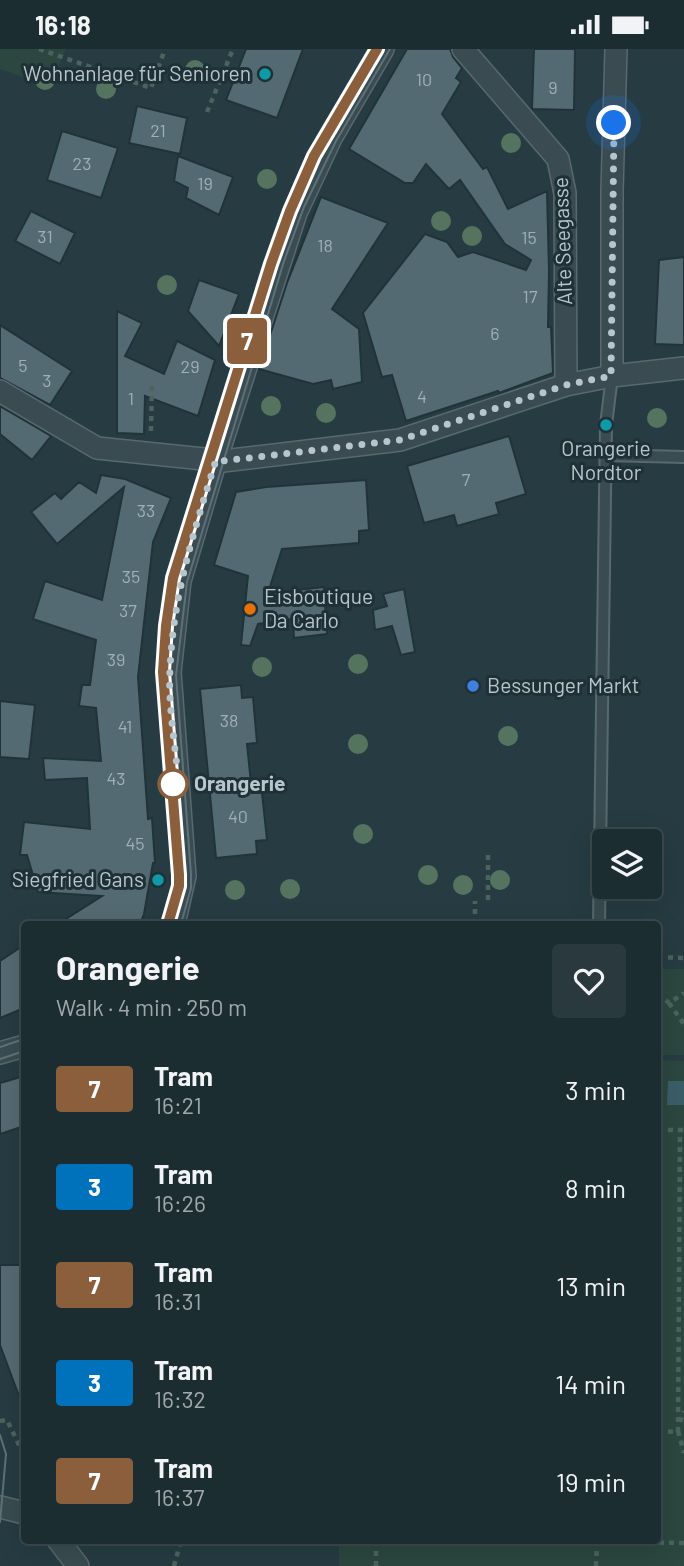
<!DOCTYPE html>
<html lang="en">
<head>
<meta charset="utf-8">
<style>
	:root { --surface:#1c2d32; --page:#29393e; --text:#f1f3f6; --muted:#a0a8ac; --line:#3a494d }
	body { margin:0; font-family:Barlow,sans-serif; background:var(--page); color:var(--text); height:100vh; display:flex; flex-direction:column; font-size:26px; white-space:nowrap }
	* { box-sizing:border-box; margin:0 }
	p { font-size:23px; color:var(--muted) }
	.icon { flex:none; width:38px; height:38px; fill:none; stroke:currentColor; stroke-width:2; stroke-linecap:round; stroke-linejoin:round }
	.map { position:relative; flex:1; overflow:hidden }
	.details { position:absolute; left:21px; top:872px; width:640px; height:623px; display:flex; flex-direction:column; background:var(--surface); border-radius:7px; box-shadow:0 7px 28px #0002,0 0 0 2px var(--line) }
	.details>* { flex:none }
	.badge { padding:0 14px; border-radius:5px; font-size:24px; line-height:46px }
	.controls { position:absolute; left:592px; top:780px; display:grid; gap:14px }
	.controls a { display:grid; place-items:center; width:70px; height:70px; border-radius:7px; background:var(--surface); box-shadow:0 7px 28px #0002,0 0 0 2px var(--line); font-size:35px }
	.you { position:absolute; width:35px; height:35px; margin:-18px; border:5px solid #fff; border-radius:50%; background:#1a73e8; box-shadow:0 0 0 10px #1a73e833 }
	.map>.badge { position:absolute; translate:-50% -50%; box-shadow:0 0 0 4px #fff }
	.round { display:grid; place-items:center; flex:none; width:74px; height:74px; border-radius:7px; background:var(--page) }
	.head { display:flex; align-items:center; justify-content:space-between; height:119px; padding:0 35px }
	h1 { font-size:33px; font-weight:700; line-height:52px }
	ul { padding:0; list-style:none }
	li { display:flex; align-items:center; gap:21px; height:98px; padding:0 35px }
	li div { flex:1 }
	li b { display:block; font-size:26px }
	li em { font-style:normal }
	li .badge { min-width:77px; font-weight:700; text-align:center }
	.status { display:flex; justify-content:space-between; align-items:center; height:49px; padding:0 35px; background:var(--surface); direction:ltr }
	.status svg { height:19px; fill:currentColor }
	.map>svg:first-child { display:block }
	.green { fill:#2b473f }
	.water { fill:#3a5e68 }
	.building { fill:#546a72; stroke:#213339; stroke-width:2 }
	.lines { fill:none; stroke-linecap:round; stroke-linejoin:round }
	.service-casing { stroke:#58696f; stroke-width:14 }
	.minor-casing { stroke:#58696f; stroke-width:24 }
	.path { stroke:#4b635e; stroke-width:4.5; stroke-dasharray:5 5; stroke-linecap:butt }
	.service { stroke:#3a4c51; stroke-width:10 }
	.minor { stroke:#3a4c51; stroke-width:21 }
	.tram { stroke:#5d7278; stroke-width:2 }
	.tree { fill:#55745f }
	.line-casing { stroke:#fff; stroke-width:16 }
	.line { stroke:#8b5e3c; stroke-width:10 }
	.walk { stroke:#b7c6cc; stroke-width:7; stroke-dasharray:0 12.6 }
	.culture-dot { fill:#0f9aa8; stroke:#1f3137; stroke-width:2.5 }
	.food-dot { fill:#e8710a; stroke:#1f3137; stroke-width:2.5 }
	.shop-dot { fill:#3f7fe0; stroke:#1f3137; stroke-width:2.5 }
	.stop-dot { fill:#fff; stroke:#8b5e3c; stroke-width:3.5 }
	.labels { text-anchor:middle; stroke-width:6; stroke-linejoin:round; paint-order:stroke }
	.number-label { font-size:18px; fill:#9eafb6 }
	.poi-label { font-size:21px; fill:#b7c6cc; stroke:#1f3137; text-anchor:end }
	.street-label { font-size:21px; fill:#b7c6cc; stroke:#1f3137 }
	.stop-label { font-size:21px; font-weight:bold; fill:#b7c6cc; stroke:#1f3137; text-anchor:start }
</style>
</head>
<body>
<div class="status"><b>16:18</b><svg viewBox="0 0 49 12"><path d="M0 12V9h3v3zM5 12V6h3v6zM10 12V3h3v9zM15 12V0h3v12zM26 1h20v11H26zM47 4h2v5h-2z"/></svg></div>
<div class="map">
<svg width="684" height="1517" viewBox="0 0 684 1517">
	<rect width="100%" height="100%" fill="#263c42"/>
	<!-- green -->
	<path class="green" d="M0,0H66L50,37L0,20Z
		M658,920H684V1006H658Z
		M658,1011L684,1012V1517H339V1491H658Z"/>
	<!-- water -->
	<path class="water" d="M668,1032H684V1056H667Z"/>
	<!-- building -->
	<path class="building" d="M246,0H303L277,69L226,51Z
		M407,0H450L453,8L462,19L456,29L461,33L442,65L483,120L487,118L508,160L547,142L549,222L548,278H551L553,324L499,344L498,342L406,372L392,326L382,328L363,264L425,185L447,193L458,208L473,203L526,221L531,211L505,195L460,131L449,140L426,115L413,134H405L349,100Z
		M534,0H575L574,61L532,60Z
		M137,57L187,69L180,105L129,94Z
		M62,82L118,99L101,149L47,131Z
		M178,107L233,128L219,166L186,149L188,139L174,132Z
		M321,148L388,174L332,260L359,280L362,333L333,340L331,331L313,335L259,320L287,234Z
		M31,162L75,184L60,215L15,192Z
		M684,208V296L655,295L659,211Z
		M199,231L239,245L219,297L188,262Z
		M117,262L142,274L125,307L164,325L177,292L215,311L198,367L145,347L144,385L117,384Z
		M0,276L72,322L50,356L0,329Z
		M0,357L51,387L32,411L0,385Z
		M509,387L526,445L496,454L499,465L457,477L454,466L424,474L407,417Z
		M101,426L125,430L171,449L153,493L138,628L148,770L152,769L155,814H153L144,865L140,875H58L102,847L38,843L27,806H20L24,773L90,780L87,729L45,731L43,709L101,712L96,659L79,657L82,636H90L96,591L33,570L45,532L102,551L124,438L57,495L31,463L55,444L61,450L79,433L96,444Z
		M366,431L369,481L359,482V494L282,500L268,544L324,538L327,585L294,589L293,570L258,575L250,597L241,596L248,527L214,516L236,443L266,438Z
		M404,540L415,603L401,606L392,577L375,581L373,561L387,557L383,545Z
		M241,636L242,649L253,648L257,694L247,695L252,744H262L267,791L256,792L257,805L216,809L200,640Z
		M0,652L35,656L29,710L0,708Z
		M24,896V959L0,969V912Z
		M24,1027V1077L0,1085V1034Z
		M0,1216H24V1355H22L0,1296Z"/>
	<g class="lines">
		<defs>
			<path id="service" d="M606,406L684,408
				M599,875L606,376L612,327"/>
			<path id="minor" d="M463,0L558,110L565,144L566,336
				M612,327V142L616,0
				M0,342L97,399L223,412L400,391L566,336L612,327L684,319
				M174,875L185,827L170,623L180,532L216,411L296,164L331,89L383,0
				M0,1004L24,997
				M0,1458L24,1464
				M58,1491L78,1517"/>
		</defs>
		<!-- service casing -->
		<use href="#service" class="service-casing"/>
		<!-- minor casing -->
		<use href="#minor" class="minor-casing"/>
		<!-- path -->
		<path class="path" d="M39,0L151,39L165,0
			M207,63L233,0
			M151,382L152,333
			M488,806V853
			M475,875V852
			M658,908L684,909
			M658,945L669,954L684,944
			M669,954L684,975
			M658,1081H684
			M0,1372L7,1371L21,1400H24
			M680,1373L684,1362
			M658,1382L678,1383L680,1081
			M678,1382L684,1404
			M499,1491L684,1494
			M174,1517L181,1491
			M376,1517V1491
			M596,1517L597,1492"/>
		<!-- service -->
		<use href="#service" class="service"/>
		<!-- minor -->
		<use href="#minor" class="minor"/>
		<!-- tram -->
		<path class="tram" d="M168,875L179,837V826L163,623L166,577L173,529L271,215L290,162L314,107L377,0
			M181,875L191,839V825L176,626L187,533L284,212L304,158L336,92L390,0
			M0,998L24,990
			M0,1010L24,1002
			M0,1386L6,1405L0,1473"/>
	</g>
	<!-- trees -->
	<g class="tree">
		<circle cx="195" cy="21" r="10"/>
		<circle cx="45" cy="31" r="10"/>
		<circle cx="106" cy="40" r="10"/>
		<circle cx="511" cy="94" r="10"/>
		<circle cx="267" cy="130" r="10"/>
		<circle cx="441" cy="172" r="10"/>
		<circle cx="472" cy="187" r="10"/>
		<circle cx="167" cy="236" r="10"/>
		<circle cx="271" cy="357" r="10"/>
		<circle cx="326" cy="364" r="10"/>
		<circle cx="657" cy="369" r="10"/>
		<circle cx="358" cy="615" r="10"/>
		<circle cx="262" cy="618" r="10"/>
		<circle cx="508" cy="687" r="10"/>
		<circle cx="358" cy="695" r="10"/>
		<circle cx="363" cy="785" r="10"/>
		<circle cx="428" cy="826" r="10"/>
		<circle cx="500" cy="831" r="10"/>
		<circle cx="463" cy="836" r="10"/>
		<circle cx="290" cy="840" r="10"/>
		<circle cx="235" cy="841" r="10"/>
	</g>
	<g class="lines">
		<defs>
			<path id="line" d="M168,875L179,837V826L163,623L166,577L173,529L271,215L290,162L314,107L377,0"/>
		</defs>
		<!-- line casing -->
		<use href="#line" class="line-casing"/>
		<!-- line -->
		<use href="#line" class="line"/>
		<!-- walk -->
		<path class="walk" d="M173,735L178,729C175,694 168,656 170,621C173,546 194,482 216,411L223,412L400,391L566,336L611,327L614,74"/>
	</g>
	<!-- markers -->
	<g class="culture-dot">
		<circle cx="265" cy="25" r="7"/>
		<circle cx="606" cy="376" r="7"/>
		<circle cx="158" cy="831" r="7"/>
	</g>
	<circle class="food-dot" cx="250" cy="560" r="7"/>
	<circle class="shop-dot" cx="473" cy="637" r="7"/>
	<circle class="stop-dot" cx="173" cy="735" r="14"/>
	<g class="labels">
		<!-- number labels -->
		<g class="number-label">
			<text x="424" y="37">10</text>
			<text x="553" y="45">9</text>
			<text x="158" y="88">21</text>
			<text x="82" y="121">23</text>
			<text x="205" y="141">19</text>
			<text x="45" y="194">31</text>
			<text x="529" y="195">15</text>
			<text x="325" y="203">18</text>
			<text x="530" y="254">17</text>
			<text x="495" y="291">6</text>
			<text x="23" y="323">5</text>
			<text x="190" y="324">29</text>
			<text x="47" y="338">3</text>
			<text x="422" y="354">4</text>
			<text x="131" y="356">1</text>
			<text x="466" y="437">7</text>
			<text x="146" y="468">33</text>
			<text x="131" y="534">35</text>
			<text x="128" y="568">37</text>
			<text x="116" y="617">39</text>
			<text x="229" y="678">38</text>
			<text x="125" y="684">41</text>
			<text x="116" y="736">43</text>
			<text x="238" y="774">40</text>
			<text x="135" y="801">45</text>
		</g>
		<!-- poi labels -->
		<g class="poi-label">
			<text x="251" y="32">Wohnanlage für Senioren</text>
			<text x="606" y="407" text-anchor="middle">Orangerie<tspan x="606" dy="24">Nordtor</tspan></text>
			<text x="264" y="555" text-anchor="start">Eisboutique<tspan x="264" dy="24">Da Carlo</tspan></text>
			<text x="487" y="644" text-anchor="start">Bessunger Markt</text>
			<text x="144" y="838">Siegfried Gans</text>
		</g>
		<!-- street labels -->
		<g class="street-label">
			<text transform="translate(563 192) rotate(-92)" y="7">Alte Seegasse</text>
		</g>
		<!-- stop labels -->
		<g class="stop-label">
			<text x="194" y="742">Orangerie</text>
		</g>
	</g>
</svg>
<div class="controls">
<a><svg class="icon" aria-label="layers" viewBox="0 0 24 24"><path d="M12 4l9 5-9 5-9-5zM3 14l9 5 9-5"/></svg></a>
</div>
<div class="you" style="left:614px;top:74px"></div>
<b class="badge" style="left:247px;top:292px;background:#8b5e3c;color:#fff">7</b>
<section class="details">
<div class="head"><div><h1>Orangerie</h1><p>Walk · 4 min · 250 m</p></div><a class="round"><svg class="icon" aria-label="heart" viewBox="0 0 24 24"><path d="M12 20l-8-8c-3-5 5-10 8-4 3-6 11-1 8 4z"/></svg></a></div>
<ul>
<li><span class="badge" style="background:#8b5e3c;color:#fff">7</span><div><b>Tram</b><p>16:21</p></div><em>3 min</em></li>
<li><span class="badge" style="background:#0072bc;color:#fff">3</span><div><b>Tram</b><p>16:26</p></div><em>8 min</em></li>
<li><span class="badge" style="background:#8b5e3c;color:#fff">7</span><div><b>Tram</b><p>16:31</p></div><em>13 min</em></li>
<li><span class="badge" style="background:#0072bc;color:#fff">3</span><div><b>Tram</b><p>16:32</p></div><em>14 min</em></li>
<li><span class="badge" style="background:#8b5e3c;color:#fff">7</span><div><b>Tram</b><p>16:37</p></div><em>19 min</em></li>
</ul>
</section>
</div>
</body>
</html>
